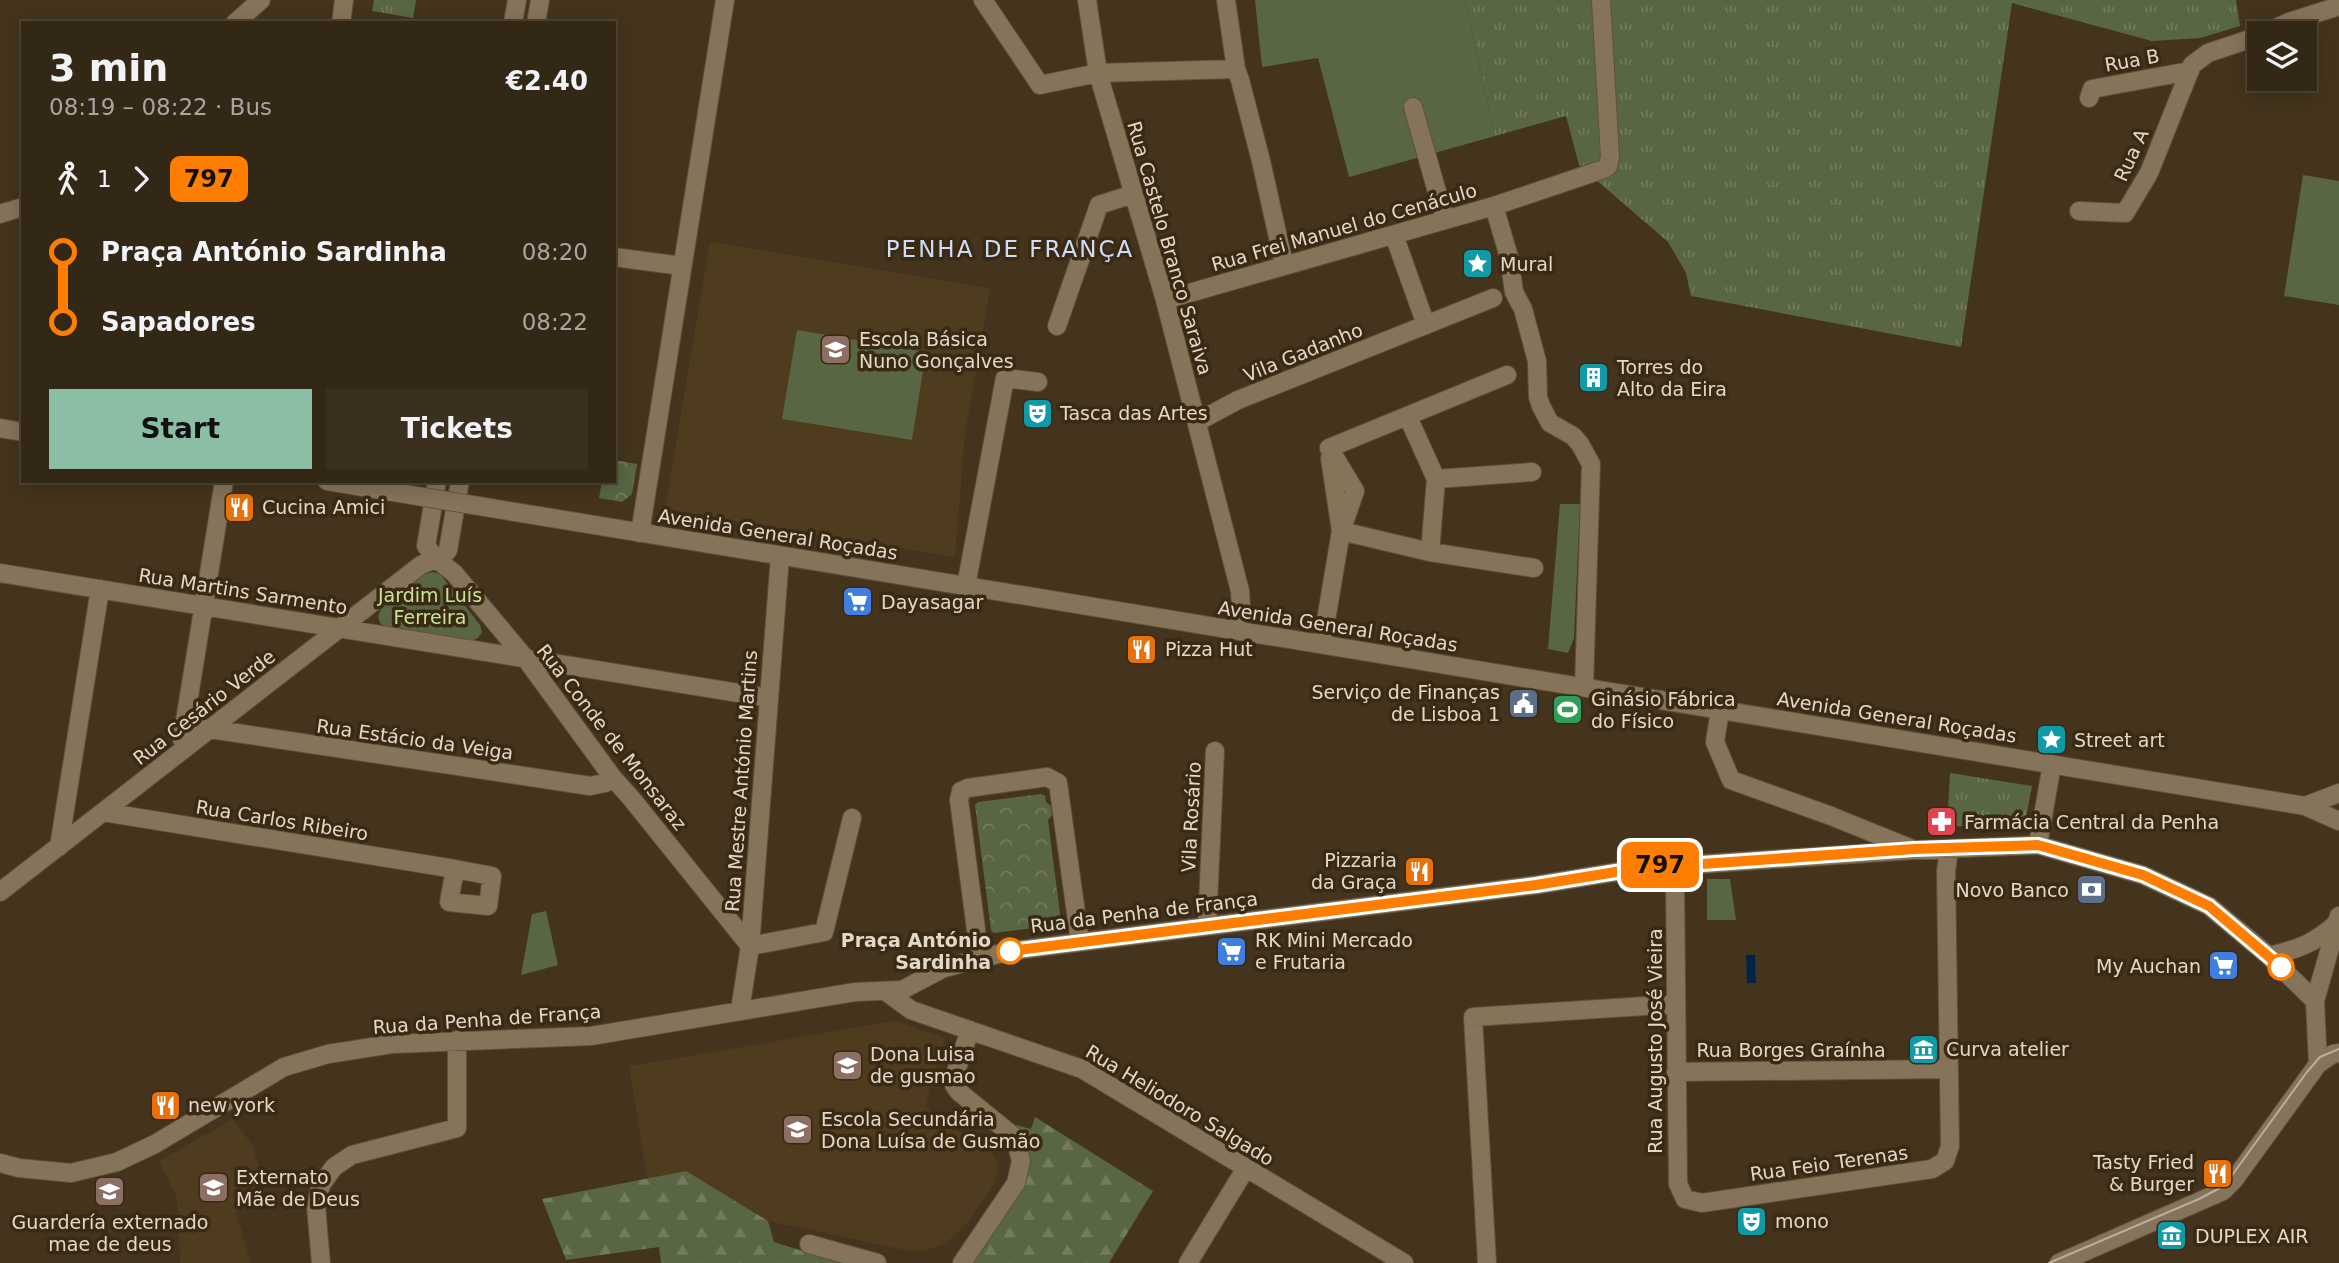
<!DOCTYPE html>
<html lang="en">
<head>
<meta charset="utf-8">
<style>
	:root { --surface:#332716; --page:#3b2f1f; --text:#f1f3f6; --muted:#a9a5a1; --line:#4e4435; --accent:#8abfa5 }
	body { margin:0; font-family:"DejaVu Sans",sans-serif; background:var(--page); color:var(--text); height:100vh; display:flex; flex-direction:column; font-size:26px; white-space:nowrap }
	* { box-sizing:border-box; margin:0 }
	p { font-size:23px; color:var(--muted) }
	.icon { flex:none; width:38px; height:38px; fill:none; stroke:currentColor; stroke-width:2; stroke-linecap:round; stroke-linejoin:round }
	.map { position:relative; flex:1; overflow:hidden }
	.panel { position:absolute; left:21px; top:21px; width:595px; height:462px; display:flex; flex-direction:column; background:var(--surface); border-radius:0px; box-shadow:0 4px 18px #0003,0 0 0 2px var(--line) }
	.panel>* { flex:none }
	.badge { padding:0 14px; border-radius:10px; font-size:24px; line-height:46px }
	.tools { position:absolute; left:2247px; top:21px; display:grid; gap:14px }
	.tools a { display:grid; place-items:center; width:70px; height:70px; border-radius:0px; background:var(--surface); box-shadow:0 4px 18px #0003,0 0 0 2px var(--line); font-size:35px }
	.map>.badge { position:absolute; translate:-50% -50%; box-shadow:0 0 0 4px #fff }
	.legs { display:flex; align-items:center; gap:10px; height:77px; padding:0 28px; font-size:23px }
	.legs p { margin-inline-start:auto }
	.head { display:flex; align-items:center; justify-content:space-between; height:119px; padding:0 28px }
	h1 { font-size:38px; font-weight:700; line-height:52px }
	.button { display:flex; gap:14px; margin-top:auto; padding:14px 28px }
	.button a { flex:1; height:80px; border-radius:0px; background:var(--accent); color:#111; font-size:28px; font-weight:700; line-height:80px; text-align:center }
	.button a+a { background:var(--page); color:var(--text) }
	ul { padding:0 28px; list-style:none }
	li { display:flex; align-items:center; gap:24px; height:70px; font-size:26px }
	li i { display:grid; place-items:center; width:10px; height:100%; margin:0 9px; background:currentColor }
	li i::after { content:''; width:18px; height:18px; margin:-9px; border:5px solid; border-radius:50%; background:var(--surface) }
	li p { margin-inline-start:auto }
	li:first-child i { background:linear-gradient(#0000 50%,currentColor 0) }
	li:last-child i { background:linear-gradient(currentColor 50%,#0000 0) }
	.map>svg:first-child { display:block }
	.built { fill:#4f3b1d }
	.grass { fill:url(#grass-tufts) }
	.forest { fill:url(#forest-firs) }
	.park { fill:url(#park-crowns) }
	.garden { fill:#596643 }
	.water { fill:url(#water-ripples) }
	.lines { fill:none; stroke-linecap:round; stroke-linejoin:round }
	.street-casing { stroke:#5e513b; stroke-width:20 }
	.secondary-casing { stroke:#5e513b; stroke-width:20 }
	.street { stroke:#86745a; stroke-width:18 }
	.secondary { stroke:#86745a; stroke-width:18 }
	.tram { stroke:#baaf9f; stroke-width:2 }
	.secondary-bridge-casing { stroke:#5e513b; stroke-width:20; stroke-linecap:butt }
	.secondary-bridge { stroke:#86745a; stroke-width:18 }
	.line-1-casing { stroke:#fff; stroke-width:16 }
	.line-1 { stroke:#ff7e00; stroke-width:10 }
	.stop-1-dot { fill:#fff; stroke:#ff7e00; stroke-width:3.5 }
	.labels { text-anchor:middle; stroke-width:7; stroke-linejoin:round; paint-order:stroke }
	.street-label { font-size:19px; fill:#e2d8ca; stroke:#3a2a13 }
	.poi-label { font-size:19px; fill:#e2d8ca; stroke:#3a2a13; text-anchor:start }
	.park-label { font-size:19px; fill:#c7e494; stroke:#3a2a13 }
	.stop-label { font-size:19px; font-weight:bold; fill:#e2d8ca; stroke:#3a2a13; text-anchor:end }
	.quarter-label { font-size:23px; letter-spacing:2px; fill:#cfdcf7; stroke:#3a2a13 }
</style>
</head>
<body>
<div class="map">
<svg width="2339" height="1263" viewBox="0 0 2339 1263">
	<defs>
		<pattern id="grass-tufts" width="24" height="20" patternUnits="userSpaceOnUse" patternTransform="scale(1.75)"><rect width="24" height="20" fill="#596643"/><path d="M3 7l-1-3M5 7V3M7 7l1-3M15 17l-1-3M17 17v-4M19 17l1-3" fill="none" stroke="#717b5d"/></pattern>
		<pattern id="forest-firs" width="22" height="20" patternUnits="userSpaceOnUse" patternTransform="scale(1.75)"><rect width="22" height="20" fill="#596643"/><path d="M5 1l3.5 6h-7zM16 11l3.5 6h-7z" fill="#717b5d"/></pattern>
		<pattern id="park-crowns" width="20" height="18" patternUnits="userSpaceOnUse" patternTransform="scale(1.75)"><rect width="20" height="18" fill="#596643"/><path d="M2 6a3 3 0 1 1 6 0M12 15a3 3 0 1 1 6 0" fill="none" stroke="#717b5d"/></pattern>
		<pattern id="water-ripples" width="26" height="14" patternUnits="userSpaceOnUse" patternTransform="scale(1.75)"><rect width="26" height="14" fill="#002549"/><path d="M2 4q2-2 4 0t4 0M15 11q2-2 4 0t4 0" fill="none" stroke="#254462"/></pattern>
	</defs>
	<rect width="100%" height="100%" fill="#44341d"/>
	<!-- built -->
	<path class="built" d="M710,242L990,288L965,435L955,557L682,512L665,507Z
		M895,1021L945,1038L928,1094L927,1106L933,1117L988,1147L997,1161L999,1169L994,1185L965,1226L946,1243L923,1251H910L768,1221L686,1172L647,1179L629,1066Z
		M233,1119L253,1146L262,1179L236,1212L251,1263H180L177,1198L159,1161Z"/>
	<!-- grass -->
	<path class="grass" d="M374,0H416L413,18L372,11Z
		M1465,0H2236L2240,26L2200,38L2152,41L2012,3L1961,347L1691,296L1686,273L1668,242L1579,165L1566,116L1495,136Z
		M1950,773L2032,786L2024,828L1947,826Z"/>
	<!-- forest -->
	<path class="forest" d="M1035,1117L1153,1191L1109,1263H970L1029,1162C1028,1147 1026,1137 1016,1125L1031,1129Z
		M686,1171L768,1221L774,1242L841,1263H661L659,1247L566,1260L542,1199Z"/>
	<!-- park -->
	<path class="park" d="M614,460L637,464L632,494L622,502L599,498L602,481H614Z
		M1041,794L1045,796L1046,802L1051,806L1052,815L1048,820L1061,922L1058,925L994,933L991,930L975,805L978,802Z"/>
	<!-- garden -->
	<path class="garden" d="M1255,0H1465L1495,136L1349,177L1318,58L1262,67Z
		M2303,175L2339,181V305L2284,296Z
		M797,330L926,352L912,440L782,419Z
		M1560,504H1580L1574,638L1568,653L1548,649Z
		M433,572L440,574L480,625L482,632L478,638L471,641L386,627L380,623L378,616L381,609L425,574Z
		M1707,879H1730L1736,920H1707Z
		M546,911L558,965L521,975L532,914Z"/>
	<!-- water -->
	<path class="water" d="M1746,955H1755L1756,983H1747Z"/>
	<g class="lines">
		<defs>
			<path id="street" d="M983,0L1040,85L1098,73L1236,69
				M1087,0L1098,73L1165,300L1240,591L1241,606L1237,630
				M1226,0L1236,69L1240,80L1261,161L1284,264
				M235,23L261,0
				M341,23L344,0
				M513,23L517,0
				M536,23L540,0
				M2265,33L2289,22L2339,6
				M2089,98L2092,89L2190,71
				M1413,107L1445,220
				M1494,206L1509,257L1514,292L1523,309L1537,361L1538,397L1541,406L1550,423L1573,436L1580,444L1591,464L1584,687
				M2079,211L2125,213L2149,173L2192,65L2208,53L2259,36
				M0,214L23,207
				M1394,235L1426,325
				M614,257L682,266
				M1165,300L1494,206L1604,169L1608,166L1610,157L1601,0
				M1057,326L1099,205L1133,194
				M1408,417L1436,479L1430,552
				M1197,422L1238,400L1493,298
				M1329,448L1355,491L1341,531L1430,552L1534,568
				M1329,448L1507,375
				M1436,479L1532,472
				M437,481L426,546L436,559L454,573L526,659L613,778L631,798L750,946
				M640,533L725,0
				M0,573L769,698
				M966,586L1005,378L1038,382
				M1322,644L1341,531L1330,458
				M1720,710L1715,742L1731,780L1831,816L1910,848
				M184,728L210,729L590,786L605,783L613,778
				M182,739L224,481
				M103,812L455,869L492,876L488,906L449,902L455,869
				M2038,845L2052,764
				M59,847L100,589
				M1671,863L1675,881L1678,1184L1685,1199L1702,1203L1932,1169L1945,1161L1950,1146L1946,871L1949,850
				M0,892L421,565L444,555L448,550L460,481
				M1207,926L1215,751
				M750,946L824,932L852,818
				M2269,956C2298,949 2314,944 2337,923
				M980,960L959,800L961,791L968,788L1047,777L1058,783L1080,942
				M885,991L911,1010L1082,1069L1404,1263
				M740,1010L750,946L780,556
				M1676,1072L1949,1069
				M0,1163L19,1168L71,1173L117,1162L155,1144L284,1067L328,1054L392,1044L591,1036L855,992L902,990L944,968L1010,951L1536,885L1671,863L1702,864L1914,850L2038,845L2143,875L2209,906L2269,956L2315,1001
				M809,1244L877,1263
				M321,1263L316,1206L321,1185L334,1167L352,1155L457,1128V1040
				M962,1263L1016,1183L1021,1161L1017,1146L1012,1135L959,1092L954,1085V1077L970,1030
				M1188,1263L1246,1168
				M1487,1263L1473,1017L1676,1004
				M2059,1263L2223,1191L2234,1180L2318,1064L2333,1054L2339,1053"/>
			<path id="secondary" d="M0,428L23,432
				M327,481L411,495
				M479,506L2305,806L2339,821
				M2305,806L2339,793
				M2318,1064L2315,1001L2339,916"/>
		</defs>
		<!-- street casing -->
		<use href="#street" class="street-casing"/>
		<!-- secondary casing -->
		<use href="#secondary" class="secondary-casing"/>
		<!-- street -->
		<use href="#street" class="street"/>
		<!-- secondary -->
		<use href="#secondary" class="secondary"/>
		<!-- tram -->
		<path class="tram" d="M2049,1263L2199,1199L2220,1188L2230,1178L2307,1072L2320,1057L2339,1049"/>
		<defs>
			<path id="secondary-bridge" d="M411,495L479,506"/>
		</defs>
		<!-- secondary-bridge casing -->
		<use href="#secondary-bridge" class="secondary-bridge-casing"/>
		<!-- secondary-bridge -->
		<use href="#secondary-bridge" class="secondary-bridge"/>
	</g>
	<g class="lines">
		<defs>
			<path id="line-1" d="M1010,951L1536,885L1671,863L1702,864L1914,849L2038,845L2143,875L2209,906L2281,967"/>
		</defs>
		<!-- line-1 casing -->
		<use href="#line-1" class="line-1-casing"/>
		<!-- line-1 -->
		<use href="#line-1" class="line-1"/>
	</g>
	<!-- icons -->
	<defs>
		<symbol id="sight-square" viewBox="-11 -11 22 22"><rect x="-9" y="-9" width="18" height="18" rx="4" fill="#0f9aa8" stroke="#3a2a13"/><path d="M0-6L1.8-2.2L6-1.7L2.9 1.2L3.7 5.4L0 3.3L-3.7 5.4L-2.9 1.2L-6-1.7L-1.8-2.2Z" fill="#fff"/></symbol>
		<symbol id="school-square" viewBox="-11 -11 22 22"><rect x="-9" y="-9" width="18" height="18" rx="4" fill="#8d6e63" stroke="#3a2a13"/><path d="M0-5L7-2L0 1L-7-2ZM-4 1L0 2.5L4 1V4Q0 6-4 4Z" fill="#fff"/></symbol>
		<symbol id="building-square" viewBox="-11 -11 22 22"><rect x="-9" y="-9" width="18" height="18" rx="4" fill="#0f9aa8" stroke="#3a2a13"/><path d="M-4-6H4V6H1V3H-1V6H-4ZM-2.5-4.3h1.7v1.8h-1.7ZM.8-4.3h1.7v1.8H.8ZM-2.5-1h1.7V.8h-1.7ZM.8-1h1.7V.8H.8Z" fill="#fff"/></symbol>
		<symbol id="theatre-square" viewBox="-11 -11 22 22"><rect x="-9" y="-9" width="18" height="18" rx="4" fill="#0f9aa8" stroke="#3a2a13"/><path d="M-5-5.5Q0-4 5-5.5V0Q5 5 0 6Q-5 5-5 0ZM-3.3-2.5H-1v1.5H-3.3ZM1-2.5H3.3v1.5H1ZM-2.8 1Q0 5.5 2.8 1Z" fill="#fff"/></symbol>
		<symbol id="restaurant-square" viewBox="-11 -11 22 22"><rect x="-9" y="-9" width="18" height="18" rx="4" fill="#e8710a" stroke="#3a2a13"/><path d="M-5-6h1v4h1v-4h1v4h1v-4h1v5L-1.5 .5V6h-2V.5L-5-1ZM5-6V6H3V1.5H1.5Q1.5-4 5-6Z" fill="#fff"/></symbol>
		<symbol id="supermarket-square" viewBox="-11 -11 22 22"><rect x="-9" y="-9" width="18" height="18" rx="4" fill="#3f7fe0" stroke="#3a2a13"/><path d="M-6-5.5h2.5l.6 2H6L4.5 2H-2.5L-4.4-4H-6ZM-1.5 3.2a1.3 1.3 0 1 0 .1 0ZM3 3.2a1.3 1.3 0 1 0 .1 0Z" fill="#fff"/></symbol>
		<symbol id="civic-square" viewBox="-11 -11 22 22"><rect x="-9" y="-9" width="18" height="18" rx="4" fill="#5c6f8a" stroke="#3a2a13"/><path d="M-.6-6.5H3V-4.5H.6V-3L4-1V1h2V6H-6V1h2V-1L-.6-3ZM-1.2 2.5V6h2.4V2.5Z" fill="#fff"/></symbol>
		<symbol id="stadium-square" viewBox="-11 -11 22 22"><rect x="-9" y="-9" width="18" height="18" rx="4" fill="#2e9e5b" stroke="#3a2a13"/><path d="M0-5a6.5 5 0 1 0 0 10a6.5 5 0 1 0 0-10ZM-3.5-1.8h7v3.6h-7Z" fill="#fff"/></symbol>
		<symbol id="pharmacy-square" viewBox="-11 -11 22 22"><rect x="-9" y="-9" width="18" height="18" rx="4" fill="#e0444e" stroke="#3a2a13"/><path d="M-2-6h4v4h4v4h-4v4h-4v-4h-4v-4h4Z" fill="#fff"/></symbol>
		<symbol id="bank-square" viewBox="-11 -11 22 22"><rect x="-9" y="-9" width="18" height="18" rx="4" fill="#5c6f8a" stroke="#3a2a13"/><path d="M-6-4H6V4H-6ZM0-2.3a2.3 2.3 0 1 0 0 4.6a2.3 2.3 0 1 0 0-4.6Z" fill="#fff"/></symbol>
		<symbol id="museum-square" viewBox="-11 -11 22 22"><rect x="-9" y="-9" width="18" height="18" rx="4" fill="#0f9aa8" stroke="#3a2a13"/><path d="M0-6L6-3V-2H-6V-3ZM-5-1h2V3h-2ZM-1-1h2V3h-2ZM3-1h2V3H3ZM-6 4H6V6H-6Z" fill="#fff"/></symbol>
		<symbol id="university-square" viewBox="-11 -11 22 22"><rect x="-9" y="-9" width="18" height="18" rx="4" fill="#8d6e63" stroke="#3a2a13"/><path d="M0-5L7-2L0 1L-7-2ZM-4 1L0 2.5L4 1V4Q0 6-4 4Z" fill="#fff"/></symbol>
	</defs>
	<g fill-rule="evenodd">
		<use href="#sight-square" x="1460" y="246" width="35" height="35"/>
		<use href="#school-square" x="818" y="332" width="35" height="35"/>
		<use href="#building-square" x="1576" y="360" width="35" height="35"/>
		<use href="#theatre-square" x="1020" y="396" width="35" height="35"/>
		<use href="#restaurant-square" x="222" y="490" width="35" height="35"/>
		<use href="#supermarket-square" x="840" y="584" width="35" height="35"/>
		<use href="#restaurant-square" x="1124" y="632" width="35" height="35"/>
		<use href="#civic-square" x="1506" y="686" width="35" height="35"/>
		<use href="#stadium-square" x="1550" y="692" width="35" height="35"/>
		<use href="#sight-square" x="2034" y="722" width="35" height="35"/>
		<use href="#pharmacy-square" x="1924" y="804" width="35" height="35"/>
		<use href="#restaurant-square" x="1402" y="854" width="35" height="35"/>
		<use href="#bank-square" x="2074" y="872" width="35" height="35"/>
		<use href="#supermarket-square" x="1214" y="934" width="35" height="35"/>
		<use href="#supermarket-square" x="2206" y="948" width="35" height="35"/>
		<use href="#museum-square" x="1906" y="1032" width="35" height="35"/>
		<use href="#university-square" x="830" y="1048" width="35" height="35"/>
		<use href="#restaurant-square" x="148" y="1088" width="35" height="35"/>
		<use href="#school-square" x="780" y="1112" width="35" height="35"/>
		<use href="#restaurant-square" x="2200" y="1156" width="35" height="35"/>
		<use href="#school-square" x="196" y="1170" width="35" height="35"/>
		<use href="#school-square" x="92" y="1174" width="35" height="35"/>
		<use href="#theatre-square" x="1734" y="1204" width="35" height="35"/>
		<use href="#museum-square" x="2154" y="1218" width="35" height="35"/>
	</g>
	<!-- markers -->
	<g class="stop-1-dot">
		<circle cx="1010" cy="951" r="12"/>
		<circle cx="2281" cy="967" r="12"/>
	</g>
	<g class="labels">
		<!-- street labels -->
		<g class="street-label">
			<text transform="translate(2132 60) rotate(-10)" y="7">Rua B</text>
			<text transform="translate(2131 155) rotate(-65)" y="7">Rua A</text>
			<text transform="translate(1344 227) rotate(-16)" y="7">Rua Frei Manuel do Cenáculo</text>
			<text transform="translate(1170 248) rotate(74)" y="7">Rua Castelo Branco Saraiva</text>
			<text transform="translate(1303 352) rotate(-22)" y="7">Vila Gadanho</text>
			<text transform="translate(778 534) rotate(9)" y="7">Avenida General Roçadas</text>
			<text transform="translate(243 591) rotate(9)" y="7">Rua Martins Sarmento</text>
			<text transform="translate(1338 626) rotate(9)" y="7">Avenida General Roçadas</text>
			<text transform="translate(204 707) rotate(-38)" y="7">Rua Cesário Verde</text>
			<text transform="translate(1897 717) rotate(9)" y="7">Avenida General Roçadas</text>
			<text transform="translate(612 737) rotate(52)" y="7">Rua Conde de Monsaraz</text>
			<text transform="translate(415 739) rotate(8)" y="7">Rua Estácio da Veiga</text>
			<text transform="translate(741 781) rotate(-86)" y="7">Rua Mestre António Martins</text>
			<text transform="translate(1191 817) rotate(-87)" y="7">Vila Rosário</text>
			<text transform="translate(282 820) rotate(9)" y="7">Rua Carlos Ribeiro</text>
			<text transform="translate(1144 912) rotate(-7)" y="7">Rua da Penha de França</text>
			<text transform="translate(487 1019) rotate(-4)" y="7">Rua da Penha de França</text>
			<text transform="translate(1655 1041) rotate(-90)" y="7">Rua Augusto José Vieira</text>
			<text x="1791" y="1057">Rua Borges Graínha</text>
			<text transform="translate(1180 1105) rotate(31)" y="7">Rua Heliodoro Salgado</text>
			<text transform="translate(1829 1163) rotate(-8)" y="7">Rua Feio Terenas</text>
		</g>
		<!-- poi labels -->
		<g class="poi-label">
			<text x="1500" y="271">Mural</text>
			<text x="859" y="346">Escola Básica<tspan x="859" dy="22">Nuno Gonçalves</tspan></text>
			<text x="1617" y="374">Torres do<tspan x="1617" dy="22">Alto da Eira</tspan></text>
			<text x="1060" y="420">Tasca das Artes</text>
			<text x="262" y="514">Cucina Amici</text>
			<text x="881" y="609">Dayasagar</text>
			<text x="1165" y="656">Pizza Hut</text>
			<text x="1500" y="699" text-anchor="end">Serviço de Finanças<tspan x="1500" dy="22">de Lisboa 1</tspan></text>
			<text x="1591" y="706">Ginásio Fábrica<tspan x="1591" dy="22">do Físico</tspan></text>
			<text x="2074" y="747">Street art</text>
			<text x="1964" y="829">Farmácia Central da Penha</text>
			<text x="1397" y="867" text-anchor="end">Pizzaria<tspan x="1397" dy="22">da Graça</tspan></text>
			<text x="2069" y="897" text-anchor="end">Novo Banco</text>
			<text x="1255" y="947">RK Mini Mercado<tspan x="1255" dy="22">e Frutaria</tspan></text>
			<text x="2201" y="973" text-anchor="end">My Auchan</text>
			<text x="1946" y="1056">Curva atelier</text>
			<text x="870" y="1061">Dona Luisa<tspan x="870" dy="22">de gusmao</tspan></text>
			<text x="188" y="1112">new york</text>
			<text x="821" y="1126">Escola Secundária<tspan x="821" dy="22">Dona Luísa de Gusmão</tspan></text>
			<text x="2194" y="1169" text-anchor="end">Tasty Fried<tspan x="2194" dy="22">&amp; Burger</tspan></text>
			<text x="236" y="1184">Externato<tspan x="236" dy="22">Mãe de Deus</tspan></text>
			<text x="1775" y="1228">mono</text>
			<text x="110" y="1229" text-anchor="middle">Guardería externado<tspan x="110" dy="22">mae de deus</tspan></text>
			<text x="2195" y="1243">DUPLEX AIR</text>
		</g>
		<!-- park labels -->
		<g class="park-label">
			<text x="430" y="602">Jardim Luís<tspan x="430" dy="22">Ferreira</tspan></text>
		</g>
		<!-- stop labels -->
		<g class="stop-label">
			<text x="991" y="947">Praça António<tspan x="991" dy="22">Sardinha</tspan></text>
		</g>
		<!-- quarter labels -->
		<g class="quarter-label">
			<text x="1010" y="257">PENHA DE FRANÇA</text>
		</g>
	</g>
</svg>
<div class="tools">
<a><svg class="icon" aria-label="layers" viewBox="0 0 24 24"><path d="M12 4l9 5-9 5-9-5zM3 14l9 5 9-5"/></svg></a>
</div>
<b class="badge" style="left:1660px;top:865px;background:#ff7e00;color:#111">797</b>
<section class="panel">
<div class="head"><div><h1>3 min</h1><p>08:19 – 08:22 · Bus</p></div><b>€2.40</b></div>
<div class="legs"><svg class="icon" aria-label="walk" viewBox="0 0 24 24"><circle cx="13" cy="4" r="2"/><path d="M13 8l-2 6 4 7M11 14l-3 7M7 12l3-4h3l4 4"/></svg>1<svg class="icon" aria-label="forward" viewBox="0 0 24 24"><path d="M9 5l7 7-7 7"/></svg><b class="badge" style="background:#ff7e00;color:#111">797</b></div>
<ul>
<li><i style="color:#ff7e00"></i><b>Praça António Sardinha</b><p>08:20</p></li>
<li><i style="color:#ff7e00"></i><b>Sapadores</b><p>08:22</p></li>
</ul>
<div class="button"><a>Start</a><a>Tickets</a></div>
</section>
</div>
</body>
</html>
